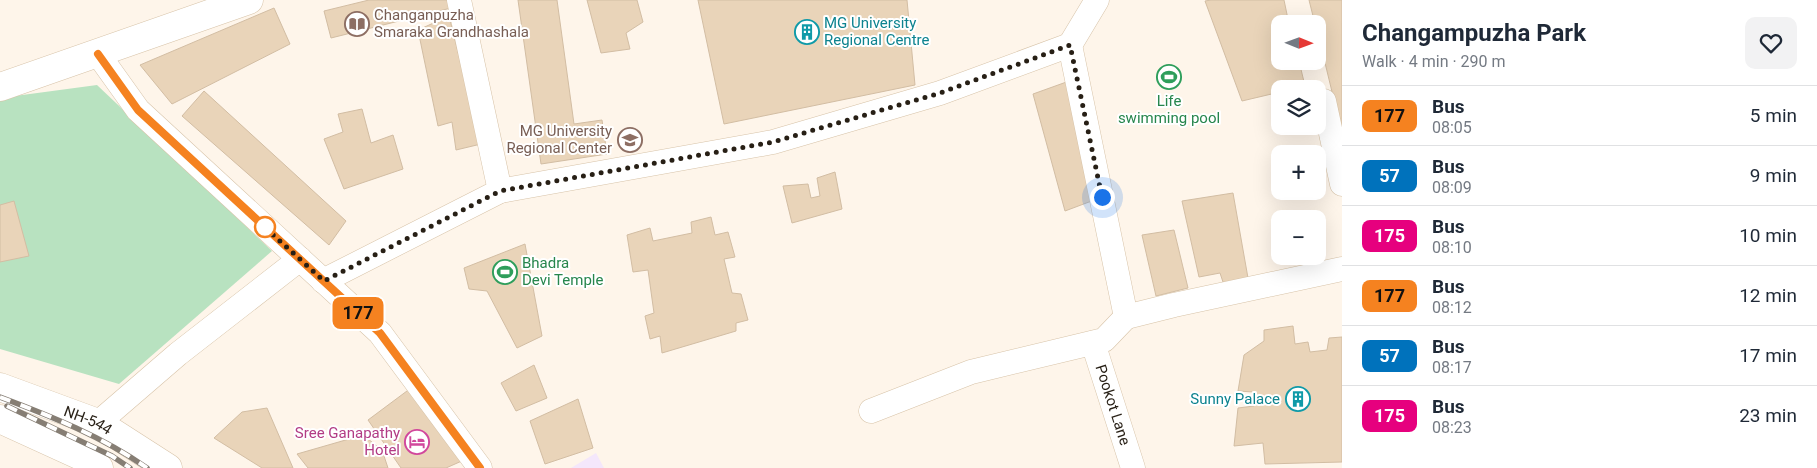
<!DOCTYPE html>
<html lang="en">
<head>
<meta charset="utf-8">
<style>
	:root { --surface:#fff; --page:#f2f2f3; --text:#1f2937; --muted:#747a83; --line:#e0e1e3 }
	body { margin:0; font-family:Roboto,sans-serif; background:var(--page); color:var(--text); height:100vh; display:flex; flex-direction:column; font-size:19px; white-space:nowrap }
	* { box-sizing:border-box; margin:0 }
	p { font-size:16px; color:var(--muted) }
	.icon { flex:none; width:28px; height:28px; fill:none; stroke:currentColor; stroke-width:2; stroke-linecap:round; stroke-linejoin:round }
	.map { position:relative; flex:1; overflow:hidden }
	.side { display:flex; flex-direction:column; background:var(--surface); width:475px }
	.side>* { flex:none }
	.badge { padding:0 10px; border-radius:8px; font-size:18px; line-height:32px }
	.needle { width:32px; rotate:91deg }
	.controls { position:absolute; left:1271px; top:15px; display:grid; gap:10px }
	.controls a { display:grid; place-items:center; width:55px; height:55px; border-radius:10px; background:var(--surface); box-shadow:0 5px 20px #0002; font-size:25px }
	.you { position:absolute; width:25px; height:25px; margin:-12px; border:4px solid #fff; border-radius:50%; background:#1a73e8; box-shadow:0 0 0 8px #1a73e833 }
	.map>.badge { position:absolute; translate:-50% -50%; box-shadow:0 0 0 2px #fff }
	.round { display:grid; place-items:center; flex:none; width:52px; height:52px; border-radius:10px; background:var(--page) }
	.summary { display:flex; align-items:center; justify-content:space-between; height:85px; padding:0 20px }
	h1 { font-size:24px; font-weight:700; line-height:38px }
	ul { padding:0; list-style:none }
	li { display:flex; align-items:center; gap:15px; height:60px; padding:0 20px; border-top:1px solid var(--line) }
	li div { flex:1 }
	li b { display:block; font-size:19px }
	li em { font-style:normal }
	li .badge { min-width:55px; font-weight:700; text-align:center }
	main { display:flex; flex:1; min-height:0 }
	.map>svg:first-child { display:block }
	.medical { fill:#f4e7fb }
	.green { fill:#b8e2c0 }
	.building { fill:#e9d4b9; stroke:#d2bda3 }
	.lines { fill:none; stroke-linecap:round; stroke-linejoin:round }
	.street-casing { stroke:#d7c3a8; stroke-width:25 }
	.secondary-casing { stroke:#d7c3a8; stroke-width:29 }
	.primary-casing { stroke:#d7c3a8; stroke-width:29 }
	.street { stroke:#fff; stroke-width:24 }
	.secondary { stroke:#fff; stroke-width:28 }
	.primary { stroke:#fff; stroke-width:28 }
	.rail-casing { stroke:#867e74; stroke-width:5.5 }
	.rail { stroke:#fff; stroke-width:4; stroke-dasharray:11; stroke-linecap:butt }
	.line-casing { stroke:#fff; stroke-width:11 }
	.line { stroke:#f58220; stroke-width:8 }
	.walk { stroke:#271f15; stroke-width:5; stroke-dasharray:0 9 }
	.stop-dot { fill:#fff; stroke:#f58220; stroke-width:2.5 }
	.labels { text-anchor:middle; stroke-width:4; stroke-linejoin:round; paint-order:stroke }
	.education-label { font-size:15px; fill:#785e54; stroke:#fff; text-anchor:start }
	.culture-label { font-size:15px; fill:#0d838f; stroke:#fff; text-anchor:start }
	.leisure-label { font-size:15px; fill:#27864d; stroke:#fff }
	.street-label { font-size:15px; fill:#271f15; stroke:#fff }
	.hotel-label { font-size:15px; fill:#b23c85; stroke:#fff; text-anchor:end }
</style>
</head>
<body>
<main>
<div class="map">
<svg width="1342" height="468" viewBox="0 0 1342 468">
	<rect width="100%" height="100%" fill="#fef5ea"/>
	<!-- medical -->
	<path class="medical" d="M596,453L604,468H571Z"/>
	<!-- green -->
	<path class="green" d="M97,85L272,251L119,384L0,349V98Z"/>
	<!-- building -->
	<path class="building" d="M369,0H447L451,8L331,38L324,11Z
		M518,0H557L574,124L602,120L607,154L541,164Z
		M587,0H637L643,22L626,33L630,49L601,53Z
		M698,0H907L915,85L724,124Z
		M1211,0H1284L1289,24H1280V61H1299L1305,86L1293,89H1280V92L1242,101L1205,1Z
		M1309,0H1342V133L1318,34V24H1315Z
		M274,8L290,44L172,104L140,65Z
		M449,16L481,144L456,150L452,122L438,126L418,30Z
		M1072,80L1097,199L1065,211L1033,94Z
		M204,91L346,221L329,245L182,116Z
		M362,109L371,143L393,135L403,169L344,189L324,139L343,132L338,114Z
		M835,172L842,209L792,223L783,186L808,184L811,198L820,196L817,178Z
		M1233,193L1248,278L1224,285L1220,273L1199,277L1182,201Z
		M14,201L29,256L0,262V205Z
		M711,217L715,235L728,232L735,257L724,259L732,293L741,294L748,320L736,323V331L662,353L660,336L650,339L645,316L654,313L648,270L633,272L627,235L650,228L653,241L692,233L691,222Z
		M1174,230L1188,288L1156,296L1142,235Z
		M525,244L542,336L517,348L487,291L469,289L464,268Z
		M1293,326L1295,344L1308,342L1310,352L1327,350L1329,338L1342,337V462L1265,464L1263,443L1234,446L1238,408L1254,406L1253,392L1238,391L1244,355L1264,341V330Z
		M534,365L547,398L516,411L501,383Z
		M415,385L464,460L446,468H401L368,420Z
		M578,399L593,448L545,464L530,421Z
		M267,408L293,468H262L214,438L242,412Z
		M363,435L382,450L388,468H308L297,454Z"/>
	<g class="lines">
		<defs>
			<g id="street">
				<path d="M1070,45L1097,0"/>
				<path d="M98,54L138,110L380,333L480,468"/>
				<path d="M1324,101L1342,184"/>
				<path d="M500,191L773,142L940,93L1070,45L1126,317"/>
				<path d="M323,281L500,191L459,0"/>
				<path d="M1126,317L1174,305L1342,269"/>
				<path id="s1" d="M1093,343L1133,468"/>
				<path d="M871,411L971,372L1104,340L1126,317"/>
				<path d="M98,423L178,354L300,259"/>
			</g>
			<path id="secondary" d="M0,87L249,0"/>
			<g id="primary">
				<path id="s2" d="M0,387L98,423L168,468"/>
				<path d="M0,419L83,457L99,468"/>
			</g>
		</defs>
		<!-- street casing -->
		<use href="#street" class="street-casing"/>
		<!-- secondary casing -->
		<use href="#secondary" class="secondary-casing"/>
		<!-- primary casing -->
		<use href="#primary" class="primary-casing"/>
		<!-- street -->
		<use href="#street" class="street"/>
		<!-- secondary -->
		<use href="#secondary" class="secondary"/>
		<!-- primary -->
		<use href="#primary" class="primary"/>
		<defs>
			<path id="rail" d="M0,397C51,416 103,437 147,468
				M7,406L112,456L130,468"/>
		</defs>
		<!-- rail casing -->
		<use href="#rail" class="rail-casing"/>
		<!-- rail -->
		<use href="#rail" class="rail"/>
	</g>
	<g class="lines">
		<defs>
			<path id="line" d="M98,54L138,110L380,333L480,468"/>
		</defs>
		<!-- line casing -->
		<use href="#line" class="line-casing"/>
		<!-- line -->
		<use href="#line" class="line"/>
		<!-- walk -->
		<path class="walk" d="M265,227L259,222L324,281L500,191L773,142L940,93L1070,45L1102,197"/>
	</g>
	<!-- icons -->
	<defs>
		<symbol id="library-ring" viewBox="-11 -11 22 22"><circle r="9.5" fill="#fff" stroke="#8d6e63" stroke-width="1.5"/><path d="M-6-4Q-3-5.5-.7-3.5V5Q-3 3-6 4ZM6-4Q3-5.5 .7-3.5V5Q3 3 6 4Z" fill="#8d6e63"/></symbol>
		<symbol id="building-ring" viewBox="-11 -11 22 22"><circle r="9.5" fill="#fff" stroke="#0f9aa8" stroke-width="1.5"/><path d="M-4-6H4V6H1V3H-1V6H-4ZM-2.5-4.3h1.7v1.8h-1.7ZM.8-4.3h1.7v1.8H.8ZM-2.5-1h1.7V.8h-1.7ZM.8-1h1.7V.8H.8Z" fill="#0f9aa8"/></symbol>
		<symbol id="stadium-ring" viewBox="-11 -11 22 22"><circle r="9.5" fill="#fff" stroke="#2e9e5b" stroke-width="1.5"/><path d="M0-5a6.5 5 0 1 0 0 10a6.5 5 0 1 0 0-10ZM-3.5-1.8h7v3.6h-7Z" fill="#2e9e5b"/></symbol>
		<symbol id="university-ring" viewBox="-11 -11 22 22"><circle r="9.5" fill="#fff" stroke="#8d6e63" stroke-width="1.5"/><path d="M0-5L7-2L0 1L-7-2ZM-4 1L0 2.5L4 1V4Q0 6-4 4Z" fill="#8d6e63"/></symbol>
		<symbol id="hotel-ring" viewBox="-11 -11 22 22"><circle r="9.5" fill="#fff" stroke="#d1479c" stroke-width="1.5"/><path d="M-6-4.5h1.5V1H6V5H4.5V3h-9V5H-6ZM-4 0a1.8 1.8 0 1 1 3.6 0ZM.5 0V-2.5h3Q6-2.5 6 0Z" fill="#d1479c"/></symbol>
	</defs>
	<g fill-rule="evenodd">
		<use href="#library-ring" x="343" y="10" width="28" height="28"/>
		<use href="#building-ring" x="793" y="18" width="28" height="28"/>
		<use href="#stadium-ring" x="1155" y="63" width="28" height="28"/>
		<use href="#university-ring" x="616" y="126" width="28" height="28"/>
		<use href="#stadium-ring" x="491" y="258" width="28" height="28"/>
		<use href="#building-ring" x="1284" y="385" width="28" height="28"/>
		<use href="#hotel-ring" x="403" y="428" width="28" height="28"/>
	</g>
	<!-- markers -->
	<circle class="stop-dot" cx="265" cy="227" r="10"/>
	<g class="labels">
		<!-- education labels -->
		<g class="education-label">
			<text x="374" y="20">Changanpuzha<tspan x="374" dy="17">Smaraka Grandhashala</tspan></text>
			<text x="612" y="136" text-anchor="end">MG University<tspan x="612" dy="17">Regional Center</tspan></text>
		</g>
		<!-- culture labels -->
		<g class="culture-label">
			<text x="824" y="28">MG University<tspan x="824" dy="17">Regional Centre</tspan></text>
			<text x="1280" y="404" text-anchor="end">Sunny Palace</text>
		</g>
		<!-- leisure labels -->
		<g class="leisure-label">
			<text x="1169" y="106">Life<tspan x="1169" dy="17">swimming pool</tspan></text>
			<text x="522" y="268" text-anchor="start">Bhadra<tspan x="522" dy="17">Devi Temple</tspan></text>
		</g>
		<!-- street labels -->
		<g class="street-label">
			<text dy="5" stroke="none"><textPath href="#s1" startOffset="65">Pookot Lane</textPath></text>
			<text dy="5" stroke="none"><textPath href="#s2" startOffset="94">NH-544</textPath></text>
		</g>
		<!-- hotel labels -->
		<g class="hotel-label">
			<text x="400" y="438">Sree Ganapathy<tspan x="400" dy="17">Hotel</tspan></text>
		</g>
	</g>
</svg>
<div class="controls">
<a><svg class="needle" viewBox="-14 -14 28 28"><path d="M0-13l5 13h-10z" fill="#e53935"/><path d="M0 13l5-13h-10z" fill="#747a83"/></svg></a>
<a><svg class="icon" aria-label="layers" viewBox="0 0 24 24"><path d="M12 4l9 5-9 5-9-5zM3 14l9 5 9-5"/></svg></a>
<a>+</a>
<a>−</a>
</div>
<div class="you" style="left:1102px;top:197px"></div>
<b class="badge" style="left:358px;top:313px;background:#f58220;color:#111">177</b>
</div>
<section class="side">
<div class="summary"><div><h1>Changampuzha Park</h1><p>Walk · 4 min · 290 m</p></div><a class="round"><svg class="icon" aria-label="heart" viewBox="0 0 24 24"><path d="M12 20l-8-8c-3-5 5-10 8-4 3-6 11-1 8 4z"/></svg></a></div>
<ul>
<li><span class="badge" style="background:#f58220;color:#111">177</span><div><b>Bus</b><p>08:05</p></div><em>5 min</em></li>
<li><span class="badge" style="background:#0072bc;color:#fff">57</span><div><b>Bus</b><p>08:09</p></div><em>9 min</em></li>
<li><span class="badge" style="background:#e6007e;color:#fff">175</span><div><b>Bus</b><p>08:10</p></div><em>10 min</em></li>
<li><span class="badge" style="background:#f58220;color:#111">177</span><div><b>Bus</b><p>08:12</p></div><em>12 min</em></li>
<li><span class="badge" style="background:#0072bc;color:#fff">57</span><div><b>Bus</b><p>08:17</p></div><em>17 min</em></li>
<li><span class="badge" style="background:#e6007e;color:#fff">175</span><div><b>Bus</b><p>08:23</p></div><em>23 min</em></li>
</ul>
</section>
</main>
</body>
</html>
